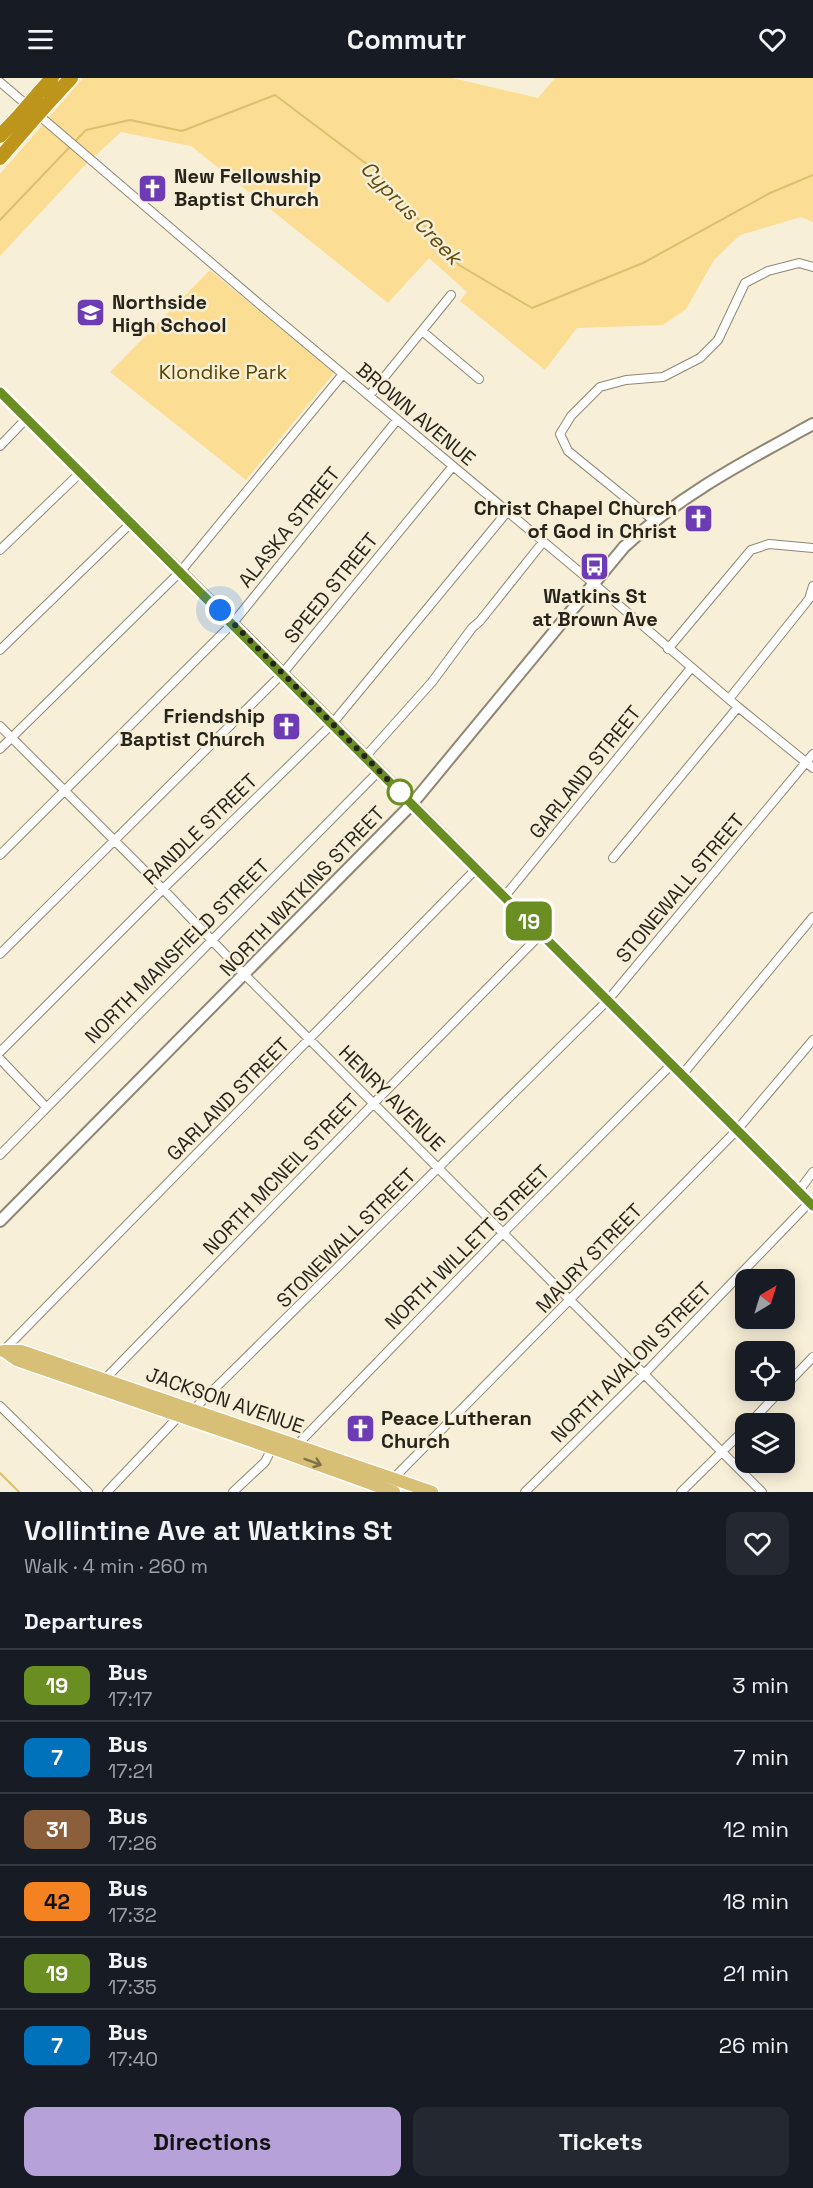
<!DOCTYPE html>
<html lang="en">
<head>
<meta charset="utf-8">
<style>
	:root { --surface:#171b24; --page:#242831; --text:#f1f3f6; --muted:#9ea1a6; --line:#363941; --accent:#b6a1d8 }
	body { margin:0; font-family:"Space Grotesk",sans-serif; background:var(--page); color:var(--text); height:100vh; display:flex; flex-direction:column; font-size:22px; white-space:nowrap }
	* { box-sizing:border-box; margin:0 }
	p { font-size:20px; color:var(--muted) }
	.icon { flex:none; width:33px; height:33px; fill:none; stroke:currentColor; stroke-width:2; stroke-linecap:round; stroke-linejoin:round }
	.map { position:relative; height:1414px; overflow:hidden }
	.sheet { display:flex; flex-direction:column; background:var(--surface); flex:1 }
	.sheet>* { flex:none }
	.badge { padding:0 12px; border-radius:9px; font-size:21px; line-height:39px }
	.needle { width:39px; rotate:38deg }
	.buttons { position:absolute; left:735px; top:1191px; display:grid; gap:12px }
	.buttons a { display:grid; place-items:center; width:60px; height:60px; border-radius:12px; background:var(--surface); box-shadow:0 3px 15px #0003; font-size:30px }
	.you { position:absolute; width:30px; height:30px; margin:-15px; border:4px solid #fff; border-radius:50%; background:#1a73e8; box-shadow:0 0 0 9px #1a73e833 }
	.map>.badge { position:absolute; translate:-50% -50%; box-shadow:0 0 0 3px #fff }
	h2 { padding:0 24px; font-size:22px; line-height:54px }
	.round { display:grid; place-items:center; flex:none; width:63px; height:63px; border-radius:12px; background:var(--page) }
	.summary { display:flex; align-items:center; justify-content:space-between; height:102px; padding:0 24px }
	h1 { font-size:28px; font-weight:700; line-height:45px }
	.action { display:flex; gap:12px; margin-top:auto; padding:12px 24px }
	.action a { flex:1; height:69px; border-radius:12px; background:var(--accent); color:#111; font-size:24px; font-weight:700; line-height:69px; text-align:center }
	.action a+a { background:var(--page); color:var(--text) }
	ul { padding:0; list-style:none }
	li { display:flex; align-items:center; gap:18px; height:72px; padding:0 24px; border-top:2px solid var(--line) }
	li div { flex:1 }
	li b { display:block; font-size:22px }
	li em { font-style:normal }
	li .badge { min-width:66px; font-weight:700; text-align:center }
	header { display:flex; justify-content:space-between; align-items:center; height:78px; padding:0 24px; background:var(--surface); font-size:27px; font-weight:700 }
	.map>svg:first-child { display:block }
	.green { fill:#fbdd93 }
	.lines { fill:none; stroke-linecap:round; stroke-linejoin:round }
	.stream { stroke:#dfbf6f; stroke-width:2 }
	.minor-casing { stroke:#8f8773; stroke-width:10 }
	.tertiary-casing { stroke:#8f8773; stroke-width:12 }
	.secondary-casing { stroke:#8f8773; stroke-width:14 }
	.primary-casing { stroke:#fff; stroke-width:15 }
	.motorway-casing { stroke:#fff; stroke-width:16 }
	.minor { stroke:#fff; stroke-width:8 }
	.tertiary { stroke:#fff; stroke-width:9 }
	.secondary { stroke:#fff; stroke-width:10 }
	.primary { stroke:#d7bf76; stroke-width:12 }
	.motorway { stroke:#bd951a; stroke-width:14 }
	.motorway-bridge-casing { stroke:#fff; stroke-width:16; stroke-linecap:butt }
	.motorway-bridge { stroke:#bd951a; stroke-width:14 }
	.oneway { stroke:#7f7249 }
	.line-casing { stroke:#fff; stroke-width:14 }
	.line { stroke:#6b8e23; stroke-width:9 }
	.walk { stroke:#27241c; stroke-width:6; stroke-dasharray:0 10.8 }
	.stop-dot { fill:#fff; stroke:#6b8e23; stroke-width:3 }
	.labels { text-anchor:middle; stroke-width:5; stroke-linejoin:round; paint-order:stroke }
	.poi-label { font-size:20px; font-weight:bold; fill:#27241c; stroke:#f8efd8; text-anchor:start }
	.park-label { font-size:20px; fill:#584300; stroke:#f8efd8 }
	.street-label { font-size:20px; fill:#27241c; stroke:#f8efd8 }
	.water-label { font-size:21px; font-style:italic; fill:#624c0d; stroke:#f8efd8 }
</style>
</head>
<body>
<header><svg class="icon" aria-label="menu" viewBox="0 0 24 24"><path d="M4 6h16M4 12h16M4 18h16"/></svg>Commutr<svg class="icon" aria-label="heart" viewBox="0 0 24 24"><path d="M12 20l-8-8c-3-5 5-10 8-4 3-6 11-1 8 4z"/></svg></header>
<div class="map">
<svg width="813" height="1414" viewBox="0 0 813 1414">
	<rect width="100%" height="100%" fill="#f8efd8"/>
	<!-- green -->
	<path class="green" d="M83,0H452L538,20L555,0H813V144L801,139L740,157L714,182L686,231L663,247L577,250L545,292L460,223L467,214L429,180L388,225L191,68L121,54L84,88L0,178V96Z
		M210,192L334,295L246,402L110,294Z"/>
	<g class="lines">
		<!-- stream -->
		<path class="stream" d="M0,142L86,52L130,42L182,53L275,17L376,93L459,187L532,230L643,185L770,115L813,97
			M0,1395L19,1414"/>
		<defs>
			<path id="minor" d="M0,4L264,230L593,505L738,629L813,690
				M422,253L479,301
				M369,318L451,217
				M0,368L27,340
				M653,442L568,373L560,356L571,338L600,309L626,302L663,299L700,280L718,262L745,205L768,193L799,185L813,189
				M0,472L81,394
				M668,571L751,472L769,466L813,470
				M0,572L131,445
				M729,621L809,521L813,508
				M0,648L163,811L245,897L762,1414
				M0,671L181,493L343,296
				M365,679L432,604L472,550L480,543L543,464
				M0,777L233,545L397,342
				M613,780L738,629
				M505,818L691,590
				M0,876L283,595L453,388
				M0,974L163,811L332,646L507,434
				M0,981L46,1029
				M682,997L813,839
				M0,1077L379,693
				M798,1114L813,1094
				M3,1273L476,791
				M102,1304L374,1025L541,856
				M784,1309L813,1279
				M0,1328L88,1414
				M192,1333L608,922L813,676
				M749,1346L781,1312
				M295,1369L503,1155L671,987
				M381,1413L737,1052L813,962
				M107,1414L180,1337
				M233,1414L265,1384L273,1368
				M525,1414L644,1296L809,1125
				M681,1414L746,1350"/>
			<path id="tertiary" d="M0,314L233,545L813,1128"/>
			<path id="secondary" d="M0,1143L412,726L624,469C683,415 744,384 813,346"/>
			<path id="primary" d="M3,1273H21L432,1414
				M4,1273L17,1282L272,1370L394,1414"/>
			<path id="motorway" d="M37,17L52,0
				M49,24L71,0
				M0,58L17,40
				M0,80L27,49"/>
		</defs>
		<!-- minor casing -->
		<use href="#minor" class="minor-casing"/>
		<!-- tertiary casing -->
		<use href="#tertiary" class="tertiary-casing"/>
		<!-- secondary casing -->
		<use href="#secondary" class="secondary-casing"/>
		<!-- primary casing -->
		<use href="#primary" class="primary-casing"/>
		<!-- motorway casing -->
		<use href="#motorway" class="motorway-casing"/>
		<!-- minor -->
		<use href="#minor" class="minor"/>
		<!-- tertiary -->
		<use href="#tertiary" class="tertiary"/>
		<!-- secondary -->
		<use href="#secondary" class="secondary"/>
		<!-- primary -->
		<use href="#primary" class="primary"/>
		<!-- motorway -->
		<use href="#motorway" class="motorway"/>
		<defs>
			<path id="motorway-bridge" d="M17,40L37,17
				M27,49L49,24"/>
		</defs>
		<!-- motorway-bridge casing -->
		<use href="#motorway-bridge" class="motorway-bridge-casing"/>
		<!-- motorway-bridge -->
		<use href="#motorway-bridge" class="motorway-bridge"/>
	</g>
	<!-- one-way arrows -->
	<defs><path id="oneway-shaft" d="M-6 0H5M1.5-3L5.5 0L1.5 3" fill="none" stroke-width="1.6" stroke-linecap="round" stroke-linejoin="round" transform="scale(1.5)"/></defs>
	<use class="oneway" href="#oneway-shaft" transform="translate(313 1384) rotate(20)"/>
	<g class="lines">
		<defs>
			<path id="line" d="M0,314C273,584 542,857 813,1128"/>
		</defs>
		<!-- line casing -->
		<use href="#line" class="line-casing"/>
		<!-- line -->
		<use href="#line" class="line"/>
		<!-- walk -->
		<path class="walk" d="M220,532L400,714"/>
	</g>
	<!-- icons -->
	<defs>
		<symbol id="church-square" viewBox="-11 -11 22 22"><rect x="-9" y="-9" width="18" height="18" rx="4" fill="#6d3cb4" stroke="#f8efd8"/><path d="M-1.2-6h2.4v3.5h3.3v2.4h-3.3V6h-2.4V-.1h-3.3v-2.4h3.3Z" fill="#fff"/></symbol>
		<symbol id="school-square" viewBox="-11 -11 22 22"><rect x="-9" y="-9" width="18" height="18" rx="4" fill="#6d3cb4" stroke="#f8efd8"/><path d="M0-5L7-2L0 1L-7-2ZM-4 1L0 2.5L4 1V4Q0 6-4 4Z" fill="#fff"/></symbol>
		<symbol id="bus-square" viewBox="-11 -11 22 22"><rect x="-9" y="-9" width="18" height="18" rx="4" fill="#6d3cb4" stroke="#f8efd8"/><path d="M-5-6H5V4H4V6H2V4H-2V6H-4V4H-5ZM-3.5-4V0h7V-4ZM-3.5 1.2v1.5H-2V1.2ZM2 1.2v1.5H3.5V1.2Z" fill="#fff"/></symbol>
	</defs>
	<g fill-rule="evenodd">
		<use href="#church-square" x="136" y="94" width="33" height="33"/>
		<use href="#school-square" x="74" y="218" width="33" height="33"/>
		<use href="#church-square" x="682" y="424" width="33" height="33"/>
		<use href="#bus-square" x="578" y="472" width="33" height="33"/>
		<use href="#church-square" x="270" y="632" width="33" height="33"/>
		<use href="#church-square" x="344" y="1334" width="33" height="33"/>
	</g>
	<!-- markers -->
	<circle class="stop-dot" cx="400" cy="714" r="12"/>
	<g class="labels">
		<!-- poi labels -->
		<g class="poi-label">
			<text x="174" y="105">New Fellowship<tspan x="174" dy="23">Baptist Church</tspan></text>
			<text x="112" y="231">Northside<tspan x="112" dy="23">High School</tspan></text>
			<text x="677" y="437" text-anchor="end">Christ Chapel Church<tspan x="677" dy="23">of God in Christ</tspan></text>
			<text x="595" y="525" text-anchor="middle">Watkins St<tspan x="595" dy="23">at Brown Ave</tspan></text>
			<text x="265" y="645" text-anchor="end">Friendship<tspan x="265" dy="23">Baptist Church</tspan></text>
			<text x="381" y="1347">Peace Lutheran<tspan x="381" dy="23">Church</tspan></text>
		</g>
		<!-- park labels -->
		<g class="park-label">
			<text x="223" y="301">Klondike Park</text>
		</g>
		<!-- street labels -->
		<g class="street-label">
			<text transform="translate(416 336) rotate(40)" y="7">BROWN AVENUE</text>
			<text transform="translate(289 449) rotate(-51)" y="7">ALASKA STREET</text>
			<text transform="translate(331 510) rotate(-51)" y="7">SPEED STREET</text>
			<text transform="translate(585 694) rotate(-51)" y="7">GARLAND STREET</text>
			<text transform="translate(200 751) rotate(-44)" y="7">RANDLE STREET</text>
			<text transform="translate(680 810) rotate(-50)" y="7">STONEWALL STREET</text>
			<text transform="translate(302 813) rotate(-46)" y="7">NORTH WATKINS STREET</text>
			<text transform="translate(177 873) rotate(-45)" y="7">NORTH MANSFIELD STREET</text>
			<text transform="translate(392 1020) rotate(45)" y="7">HENRY AVENUE</text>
			<text transform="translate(228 1021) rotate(-45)" y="7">GARLAND STREET</text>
			<text transform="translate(281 1096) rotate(-46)" y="7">NORTH MCNEIL STREET</text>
			<text transform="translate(346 1160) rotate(-45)" y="7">STONEWALL STREET</text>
			<text transform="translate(467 1169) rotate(-45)" y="7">NORTH WILLETT STREET</text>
			<text transform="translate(589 1180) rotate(-46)" y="7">MAURY STREET</text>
			<text transform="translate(631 1284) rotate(-45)" y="7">NORTH AVALON STREET</text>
			<text transform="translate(225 1322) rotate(19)" y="7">JACKSON AVENUE</text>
		</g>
		<!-- water labels -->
		<g class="water-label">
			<text transform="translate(411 135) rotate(46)" y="7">Cyprus Creek</text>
		</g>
	</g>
</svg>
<div class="buttons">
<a><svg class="needle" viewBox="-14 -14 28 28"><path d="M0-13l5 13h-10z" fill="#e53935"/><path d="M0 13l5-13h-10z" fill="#9ea1a6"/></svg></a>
<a><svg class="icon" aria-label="locate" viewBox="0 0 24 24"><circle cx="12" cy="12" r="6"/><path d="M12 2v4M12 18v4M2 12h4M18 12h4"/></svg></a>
<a><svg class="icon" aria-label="layers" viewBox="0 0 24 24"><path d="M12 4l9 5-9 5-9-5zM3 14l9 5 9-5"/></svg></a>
</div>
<div class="you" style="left:220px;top:532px"></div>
<b class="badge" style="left:529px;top:843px;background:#6b8e23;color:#fff">19</b>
</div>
<section class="sheet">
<div class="summary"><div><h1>Vollintine Ave at Watkins St</h1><p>Walk · 4 min · 260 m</p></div><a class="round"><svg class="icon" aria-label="heart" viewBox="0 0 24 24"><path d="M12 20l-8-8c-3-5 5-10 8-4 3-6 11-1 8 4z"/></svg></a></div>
<h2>Departures</h2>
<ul>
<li><span class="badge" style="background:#6b8e23;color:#fff">19</span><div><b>Bus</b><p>17:17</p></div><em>3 min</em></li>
<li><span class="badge" style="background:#0072bc;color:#fff">7</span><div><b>Bus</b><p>17:21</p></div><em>7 min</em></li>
<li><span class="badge" style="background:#8b5e3c;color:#fff">31</span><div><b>Bus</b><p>17:26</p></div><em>12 min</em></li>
<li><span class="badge" style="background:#f58220;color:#111">42</span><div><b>Bus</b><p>17:32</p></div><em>18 min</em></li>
<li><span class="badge" style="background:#6b8e23;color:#fff">19</span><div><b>Bus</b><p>17:35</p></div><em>21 min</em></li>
<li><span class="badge" style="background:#0072bc;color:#fff">7</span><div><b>Bus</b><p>17:40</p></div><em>26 min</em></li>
</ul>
<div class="action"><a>Directions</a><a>Tickets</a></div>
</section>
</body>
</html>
